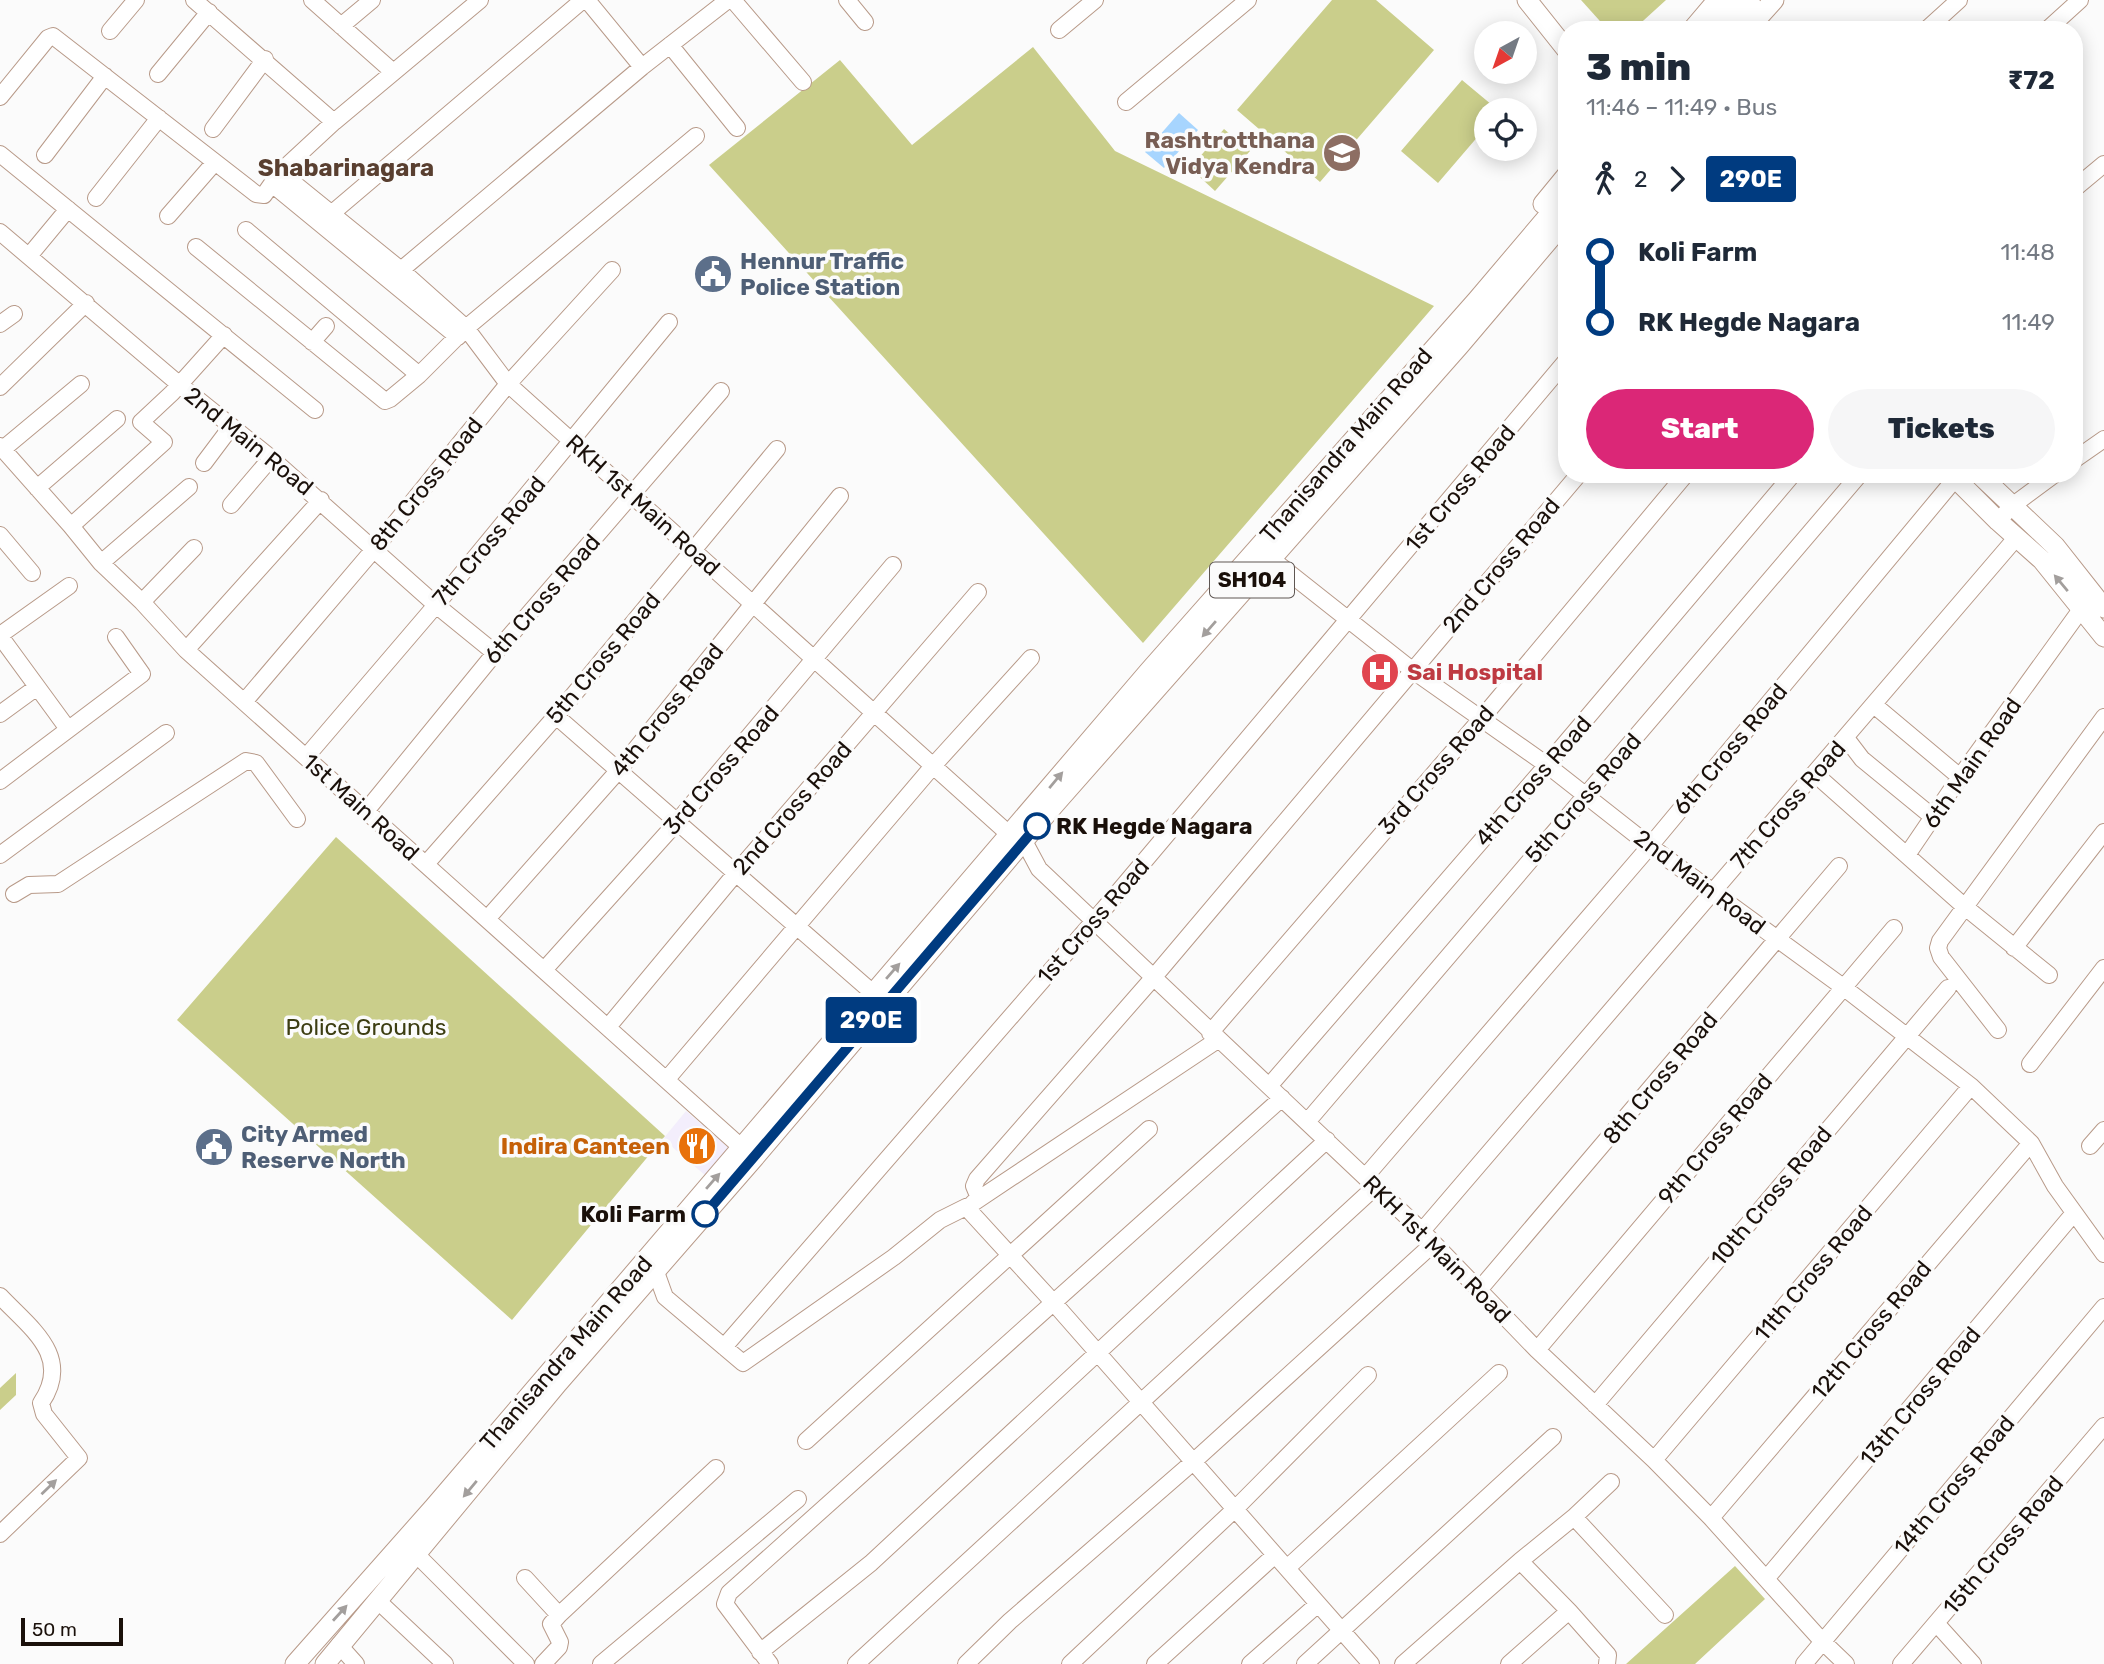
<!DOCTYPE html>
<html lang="en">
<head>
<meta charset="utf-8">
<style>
	:root { --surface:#fff; --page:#f6f6f7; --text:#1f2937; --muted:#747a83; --accent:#db2777 }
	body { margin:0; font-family:Rubik,sans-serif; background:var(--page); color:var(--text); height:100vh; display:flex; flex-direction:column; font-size:26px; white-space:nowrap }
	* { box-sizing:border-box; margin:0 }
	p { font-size:23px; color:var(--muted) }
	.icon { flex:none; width:38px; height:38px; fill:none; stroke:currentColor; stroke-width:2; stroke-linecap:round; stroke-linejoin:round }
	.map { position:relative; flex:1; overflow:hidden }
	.panel { position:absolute; left:1558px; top:21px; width:525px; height:462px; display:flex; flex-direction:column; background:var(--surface); border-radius:28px; box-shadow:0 4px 18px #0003 }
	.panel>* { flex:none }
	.badge { padding:0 14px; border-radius:5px; font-size:24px; line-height:46px }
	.needle { width:46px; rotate:220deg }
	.controls { position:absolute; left:1474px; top:21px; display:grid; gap:14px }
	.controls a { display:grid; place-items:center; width:63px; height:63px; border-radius:50%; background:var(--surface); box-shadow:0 4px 18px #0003; font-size:35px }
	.scale { position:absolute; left:21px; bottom:18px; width:102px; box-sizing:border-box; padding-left:7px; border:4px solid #1a100a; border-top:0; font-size:19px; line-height:24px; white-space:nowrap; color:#1a100a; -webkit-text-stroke:5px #fbfbfb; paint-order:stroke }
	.map>.badge { position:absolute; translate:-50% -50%; box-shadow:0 0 0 4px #fff }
	.legs { display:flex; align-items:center; gap:10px; height:77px; padding:0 28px; font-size:23px }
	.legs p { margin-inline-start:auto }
	.headline { display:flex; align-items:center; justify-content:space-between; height:119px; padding:0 28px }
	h1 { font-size:38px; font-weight:800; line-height:52px }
	.button { display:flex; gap:14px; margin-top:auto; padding:14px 28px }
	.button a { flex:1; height:80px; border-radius:42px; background:var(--accent); color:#fff; font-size:28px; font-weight:800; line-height:80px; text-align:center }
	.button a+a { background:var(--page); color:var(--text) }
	ul { padding:0 28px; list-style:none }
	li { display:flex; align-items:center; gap:24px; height:70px; font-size:26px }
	li i { display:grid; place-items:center; width:10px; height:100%; margin:0 9px; background:currentColor }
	li i::after { content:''; width:18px; height:18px; margin:-9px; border:5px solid; border-radius:50%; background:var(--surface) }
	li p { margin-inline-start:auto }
	li:first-child i { background:linear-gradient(#0000 50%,currentColor 0) }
	li:last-child i { background:linear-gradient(currentColor 50%,#0000 0) }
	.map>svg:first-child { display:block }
	.commercial { fill:#f3eefc }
	.green { fill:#cace8b }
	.water { fill:#a7d5fe }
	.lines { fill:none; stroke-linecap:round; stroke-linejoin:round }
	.minor-casing { stroke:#b89a89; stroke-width:18 }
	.major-casing { stroke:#b89a89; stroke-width:21 }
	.minor { stroke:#fff; stroke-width:16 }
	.major { stroke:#fff; stroke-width:19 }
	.oneway { fill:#a39f9d }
	.line-1-casing { stroke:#fff; stroke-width:16 }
	.line-1 { stroke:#003b80; stroke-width:10 }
	.stop-1-dot { fill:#fff; stroke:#003b80; stroke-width:3.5 }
	.labels { text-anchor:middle; stroke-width:7; stroke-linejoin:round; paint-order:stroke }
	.shield { fill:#fbfbfb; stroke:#5e5652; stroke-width:2 }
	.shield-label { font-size:21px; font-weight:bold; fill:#1a100a }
	.education-label { font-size:23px; font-weight:bold; fill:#785e54; stroke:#fbfbfb; text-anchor:end }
	.service-label { font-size:23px; font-weight:bold; fill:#4e5e75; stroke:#fbfbfb; text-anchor:start }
	.street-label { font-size:23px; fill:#1a100a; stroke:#fbfbfb }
	.health-label { font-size:23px; font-weight:bold; fill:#be3a42; stroke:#fbfbfb; text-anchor:start }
	.stop-label { font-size:23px; font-weight:bold; fill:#1a100a; stroke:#fbfbfb; text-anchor:start }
	.park-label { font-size:23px; fill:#3c3d12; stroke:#fbfbfb }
	.food-label { font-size:23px; font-weight:bold; fill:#c56008; stroke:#fbfbfb; text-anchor:end }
	.neighbourhood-label { font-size:24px; font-weight:bold; fill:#593f30; stroke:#fbfbfb }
</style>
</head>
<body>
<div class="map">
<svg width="2104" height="1664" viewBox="0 0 2104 1664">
	<rect width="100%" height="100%" fill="#fbfbfb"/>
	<!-- commercial -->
	<path class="commercial" d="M686,1111L730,1149L706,1176L663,1139Z"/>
	<!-- green -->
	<path class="green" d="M1332,0H1376L1434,50L1320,182L1237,110Z
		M1581,0H1666L1633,30H1608Z
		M1033,47L1115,151L1434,306L1143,643L709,165L840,60L912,145Z
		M1462,80L1498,110H1486V127L1438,183L1401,151Z
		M1224,129L1250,151L1215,191L1190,168Z
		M336,837L665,1136L512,1320L177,1020Z
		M16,1373V1395L0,1410V1388Z
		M1735,1566L1765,1599L1695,1664H1626Z"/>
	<!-- water -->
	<path class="water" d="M1179,113L1198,130L1164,168L1145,152Z"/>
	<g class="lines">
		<defs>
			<path id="minor" d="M194,0L334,122
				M312,0L392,71
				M587,0L642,67
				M733,0L803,82
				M847,0L865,22
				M341,26L372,0
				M1059,30L1095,0
				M1926,30L1959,0
				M2047,30L2080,0
				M110,31L136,0
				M670,45L737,128
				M158,74L209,12
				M0,97L48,38L53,36L256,194L264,195L280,172L334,122L480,0
				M1126,102L1248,0
				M213,129L265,59
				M0,154L315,410
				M45,155L105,76
				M280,172L401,270L466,328L508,384L1010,835
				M272,184L458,337
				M2074,189L2104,164
				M96,198L159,118
				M331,214L583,0
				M168,216L215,162
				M246,230L419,375
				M0,232L180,385L271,458L436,605L495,653
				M196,247L385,401L390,399L419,375L466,328L696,136
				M29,256L68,209
				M401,270L642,67L728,0
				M0,324L14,314
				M312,342L326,326
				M0,387L86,303
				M0,446L71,526L101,563L142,602L186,650L750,1155
				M3,449L81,384
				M2074,460L2104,439
				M204,463L231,427
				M37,488L117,419
				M231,505L271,458
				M1998,521L2012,506L2055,474
				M71,526L164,442L141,422L172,393L224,335
				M0,535L32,573
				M1264,553L1412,670L1547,765L1650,846L1843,987L1971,1086L2031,1143L2055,1186L2104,1254
				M101,563L189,487
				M142,602L194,548
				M0,635L69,586
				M0,636L68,729
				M186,650L321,500
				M244,702L375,548L508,384L612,270
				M1874,705L1960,777
				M0,714L37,687
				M556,716L873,993
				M1846,738L1862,759L1934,818
				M306,757L436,605L669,322
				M1815,774L1965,907L2049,975
				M0,781L142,674L116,637
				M366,811L495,653L721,391
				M1024,841L1039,869L1422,1231L1537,1350L1654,1460L1711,1518L1822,1641L1846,1664
				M0,855L166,733
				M1907,855L1960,777L2082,608
				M426,864L556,716L777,449
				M14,894L29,885L58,884L246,761L256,763L297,819
				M487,919L618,771L840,496
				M2014,948L2104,832
				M544,970L677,822L893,565
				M608,1027L736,873L978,592
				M1998,1030L1941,957L1938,948L1940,941L2104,717
				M1210,1033L1482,718L1686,474
				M2030,1064L2104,968
				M667,1079L933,766L1031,658
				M1270,1085L1547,765L1793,474
				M1307,1122L1860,474
				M2090,1146L2104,1130
				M1366,1176L1650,846L1955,479
				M979,1198L974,1186L977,1179L1153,978L1579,474
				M973,1203L1219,1039
				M1422,1231L2016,538
				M656,1272L665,1297L743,1363L894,1257L940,1220L966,1207L1053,1302L1371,1664
				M1479,1290L1839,866
				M0,1296C30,1328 73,1356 41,1403L44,1414L79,1458L0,1534
				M724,1347L1093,922L1566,361
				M1537,1350L1894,928
				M1595,1405L1948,988
				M806,1441L1149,1129
				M1654,1460L1971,1086
				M1574,1517L1611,1482
				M1711,1518L2031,1143
				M416,1554L526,1664
				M1520,1561L1569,1611L1608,1655L1607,1664
				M1287,1568L1499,1373
				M525,1578L559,1615L716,1468
				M1766,1579L2074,1213
				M378,1601L445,1664
				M1936,1623L1973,1664
				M339,1645L356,1664
				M760,1652L871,1563L1327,1140
				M543,1664L559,1647L560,1642L551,1624L559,1615
				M601,1664L798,1499
				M770,1664L725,1604L729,1593L1282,1098
				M856,1664L1375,1187
				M966,1664L1010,1621L1193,1462L1433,1244
				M1070,1664L1235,1509L1368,1375
				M1155,1664L1275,1555
				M1250,1664L1318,1604
				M1305,1664L1553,1437
				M1403,1664L1520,1561L1574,1517L1665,1615
				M1509,1664L1569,1611
				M1804,1664L2104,1307
				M1901,1664L2104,1426"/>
			<path id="major" d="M1527,0L1566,49
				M1692,30L1714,4
				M1709,30L1735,0
				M1730,30L1752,6
				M1747,30L1774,0
				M1543,204L1566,176
				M1951,474L1998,521L2042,560L2104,637
				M1979,474L2055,546L2104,608
				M295,1664L434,1507L1149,671L1477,300L1566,195
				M325,1664L558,1383L754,1158L1055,804L1460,345L1566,220"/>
		</defs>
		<!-- minor casing -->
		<use href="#minor" class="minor-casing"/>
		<!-- major casing -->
		<use href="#major" class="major-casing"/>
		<!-- minor -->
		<use href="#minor" class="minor"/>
		<!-- major -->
		<use href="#major" class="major"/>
	</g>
	<!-- one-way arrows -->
	<defs><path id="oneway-solid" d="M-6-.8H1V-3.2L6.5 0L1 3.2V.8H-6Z" transform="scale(1.75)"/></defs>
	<g class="oneway">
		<use href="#oneway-solid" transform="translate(2061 583) rotate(-130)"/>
		<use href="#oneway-solid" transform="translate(1209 629) rotate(131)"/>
		<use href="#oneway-solid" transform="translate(1056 780) rotate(-50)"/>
		<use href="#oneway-solid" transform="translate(893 971) rotate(-49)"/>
		<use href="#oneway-solid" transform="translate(713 1181) rotate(-49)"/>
		<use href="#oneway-solid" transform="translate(49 1487) rotate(-44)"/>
		<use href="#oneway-solid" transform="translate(470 1489) rotate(130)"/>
		<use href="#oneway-solid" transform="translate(340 1613) rotate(-48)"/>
	</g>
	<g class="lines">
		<defs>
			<path id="line-1" d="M705,1214L1037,826"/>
		</defs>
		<!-- line-1 casing -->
		<use href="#line-1" class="line-1-casing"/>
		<!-- line-1 -->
		<use href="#line-1" class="line-1"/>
	</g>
	<!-- icons -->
	<defs>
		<symbol id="school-disc" viewBox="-11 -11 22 22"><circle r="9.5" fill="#8d6e63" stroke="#fbfbfb"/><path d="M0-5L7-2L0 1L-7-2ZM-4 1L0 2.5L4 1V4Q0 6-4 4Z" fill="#fff"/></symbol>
		<symbol id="civic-disc" viewBox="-11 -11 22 22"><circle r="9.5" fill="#5c6f8a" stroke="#fbfbfb"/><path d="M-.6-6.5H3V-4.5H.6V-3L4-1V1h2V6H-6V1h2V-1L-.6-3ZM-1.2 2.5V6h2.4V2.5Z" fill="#fff"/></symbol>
		<symbol id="hospital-disc" viewBox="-11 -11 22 22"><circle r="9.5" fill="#e0444e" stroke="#fbfbfb"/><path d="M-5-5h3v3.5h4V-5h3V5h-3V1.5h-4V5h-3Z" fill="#fff"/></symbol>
		<symbol id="restaurant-disc" viewBox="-11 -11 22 22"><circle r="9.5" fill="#e8710a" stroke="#fbfbfb"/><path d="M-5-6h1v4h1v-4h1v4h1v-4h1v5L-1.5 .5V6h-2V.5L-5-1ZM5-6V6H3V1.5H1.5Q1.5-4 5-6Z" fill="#fff"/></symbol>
	</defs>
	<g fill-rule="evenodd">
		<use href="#school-disc" x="1320" y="131" width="44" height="44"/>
		<use href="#civic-disc" x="691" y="252" width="44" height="44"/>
		<use href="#hospital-disc" x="1358" y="650" width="44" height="44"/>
		<use href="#restaurant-disc" x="675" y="1124" width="44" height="44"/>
		<use href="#civic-disc" x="192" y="1125" width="44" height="44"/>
	</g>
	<!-- markers -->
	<g class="stop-1-dot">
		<circle cx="1037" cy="826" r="12"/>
		<circle cx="705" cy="1214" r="12"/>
	</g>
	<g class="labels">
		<!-- shield labels -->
		<rect class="shield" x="1210" y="562.5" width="84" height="35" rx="5"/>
		<g class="shield-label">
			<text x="1252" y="587">SH104</text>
		</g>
		<!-- education labels -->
		<g class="education-label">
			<text x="1315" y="148">Rashtrotthana<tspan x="1315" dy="26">Vidya Kendra</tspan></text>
		</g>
		<!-- service labels -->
		<g class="service-label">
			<text x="740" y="269">Hennur Traffic<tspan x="740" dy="26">Police Station</tspan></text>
			<text x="241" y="1142">City Armed<tspan x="241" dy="26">Reserve North</tspan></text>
		</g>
		<!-- street labels -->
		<g class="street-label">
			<text transform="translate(249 441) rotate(39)" y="8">2nd Main Road</text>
			<text transform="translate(1346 445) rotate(-49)" y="8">Thanisandra Main Road</text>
			<text transform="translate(426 484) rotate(-51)" y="8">8th Cross Road</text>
			<text transform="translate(1460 488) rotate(-50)" y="8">1st Cross Road</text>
			<text transform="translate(643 505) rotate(42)" y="8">RKH 1st Main Road</text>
			<text transform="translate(489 541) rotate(-50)" y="8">7th Cross Road</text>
			<text transform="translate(1501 565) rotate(-50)" y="8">2nd Cross Road</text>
			<text transform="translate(542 599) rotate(-49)" y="8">6th Cross Road</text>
			<text transform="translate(603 658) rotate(-50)" y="8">5th Cross Road</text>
			<text transform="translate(667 710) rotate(-51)" y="8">4th Cross Road</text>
			<text transform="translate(1730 749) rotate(-50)" y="8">6th Cross Road</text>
			<text transform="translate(1972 763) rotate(-55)" y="8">6th Main Road</text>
			<text transform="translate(721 770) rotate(-49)" y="8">3rd Cross Road</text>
			<text transform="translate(1436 770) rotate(-49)" y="8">3rd Cross Road</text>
			<text transform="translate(1533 781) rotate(-49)" y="8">4th Cross Road</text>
			<text transform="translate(1583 798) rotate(-49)" y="8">5th Cross Road</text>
			<text transform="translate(1788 805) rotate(-49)" y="8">7th Cross Road</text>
			<text transform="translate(361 807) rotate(42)" y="8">1st Main Road</text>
			<text transform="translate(792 808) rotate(-49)" y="8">2nd Cross Road</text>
			<text transform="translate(1700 882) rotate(37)" y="8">2nd Main Road</text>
			<text transform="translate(1093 921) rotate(-49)" y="8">1st Cross Road</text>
			<text transform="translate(1660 1078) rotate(-50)" y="8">8th Cross Road</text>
			<text transform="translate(1715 1139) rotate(-50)" y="8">9th Cross Road</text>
			<text transform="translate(1771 1196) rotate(-50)" y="8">10th Cross Road</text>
			<text transform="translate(1437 1249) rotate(45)" y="8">RKH 1st Main Road</text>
			<text transform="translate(1813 1273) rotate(-50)" y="8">11th Cross Road</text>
			<text transform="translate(1871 1330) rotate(-50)" y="8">12th Cross Road</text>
			<text transform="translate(566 1353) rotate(-49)" y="8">Thanisandra Main Road</text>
			<text transform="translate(1920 1396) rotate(-50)" y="8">13th Cross Road</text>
			<text transform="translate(1954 1485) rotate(-50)" y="8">14th Cross Road</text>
			<text transform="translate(2003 1545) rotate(-50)" y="8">15th Cross Road</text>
		</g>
		<!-- health labels -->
		<g class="health-label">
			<text x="1407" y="680">Sai Hospital</text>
		</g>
		<!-- stop labels -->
		<g class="stop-label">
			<text x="1056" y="834">RK Hegde Nagara</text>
			<text x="686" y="1222" text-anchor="end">Koli Farm</text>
		</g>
		<!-- park labels -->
		<g class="park-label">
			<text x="366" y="1035">Police Grounds</text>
		</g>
		<!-- food labels -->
		<g class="food-label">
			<text x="670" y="1154">Indira Canteen</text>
		</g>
		<!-- neighbourhood labels -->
		<g class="neighbourhood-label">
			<text x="346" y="176">Shabarinagara</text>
		</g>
	</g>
</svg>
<div class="controls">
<a><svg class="needle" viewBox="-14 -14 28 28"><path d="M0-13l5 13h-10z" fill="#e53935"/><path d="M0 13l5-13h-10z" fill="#747a83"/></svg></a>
<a><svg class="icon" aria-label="locate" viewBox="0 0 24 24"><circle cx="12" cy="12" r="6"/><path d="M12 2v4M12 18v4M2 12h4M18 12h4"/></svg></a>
</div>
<div class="scale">50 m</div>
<b class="badge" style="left:871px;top:1020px;background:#003b80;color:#fff">290E</b>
<section class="panel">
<div class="headline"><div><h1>3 min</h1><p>11:46 – 11:49 · Bus</p></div><b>₹72</b></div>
<div class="legs"><svg class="icon" aria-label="walk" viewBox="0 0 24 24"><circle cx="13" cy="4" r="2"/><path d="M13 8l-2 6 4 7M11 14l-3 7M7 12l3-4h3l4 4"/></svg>2<svg class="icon" aria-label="forward" viewBox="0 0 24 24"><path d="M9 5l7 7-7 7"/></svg><b class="badge" style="background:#003b80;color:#fff">290E</b></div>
<ul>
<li><i style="color:#003b80"></i><b>Koli Farm</b><p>11:48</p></li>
<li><i style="color:#003b80"></i><b>RK Hegde Nagara</b><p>11:49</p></li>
</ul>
<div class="button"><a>Start</a><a>Tickets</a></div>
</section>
</div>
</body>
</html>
